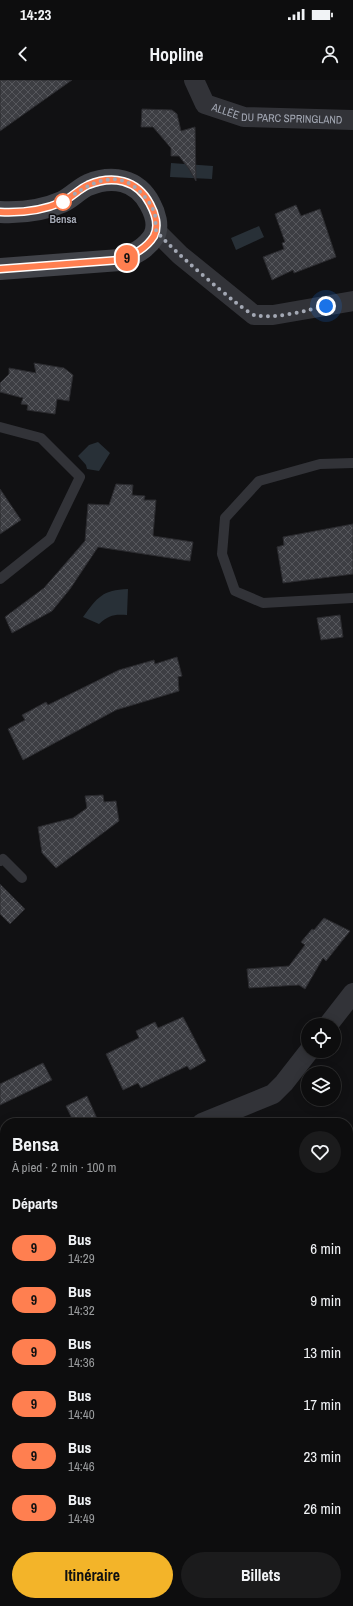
<!DOCTYPE html>
<html lang="fr">
<head>
<meta charset="utf-8">
<style>
	:root { --surface:#0d0d0e; --page:#1b1b1c; --text:#f1f3f6; --muted:#9a9c9e; --line:#2d2d2e; --accent:#f3b429 }
	body { margin:0; font-family:"Archivo Narrow",sans-serif; background:var(--page); color:var(--text); height:100vh; display:flex; flex-direction:column; font-size:15px; white-space:nowrap }
	* { box-sizing:border-box; margin:0 }
	p { font-size:13px; color:var(--muted) }
	.icon { flex:none; width:22px; height:22px; fill:none; stroke:currentColor; stroke-width:2; stroke-linecap:round; stroke-linejoin:round }
	.map { position:relative; flex:1; overflow:hidden }
	.panel { position:absolute; left:0px; top:1038px; width:353px; height:488px; display:flex; flex-direction:column; background:var(--surface); border-radius:16px 16px 0 0; box-shadow:0 2px 10px #0003,0 0 0 1px var(--line) }
	.panel>* { flex:none }
	.badge { padding:0 8px; border-radius:13px; font-size:14px; line-height:26px }
	.buttons { position:absolute; left:301px; top:938px; display:grid; gap:8px }
	.buttons a { display:grid; place-items:center; width:40px; height:40px; border-radius:50%; background:var(--surface); box-shadow:0 2px 10px #0003,0 0 0 1px var(--line); font-size:20px }
	.you { position:absolute; width:20px; height:20px; margin:-10px; border:3px solid #fff; border-radius:50%; background:#1a73e8; box-shadow:0 0 0 6px #1a73e833 }
	.map>.badge { position:absolute; translate:-50% -50%; box-shadow:0 0 0 2px #fff }
	h2 { padding:0 12px; font-size:15px; line-height:36px }
	.round { display:grid; place-items:center; flex:none; width:42px; height:42px; border-radius:21px; background:var(--page) }
	.summary { display:flex; align-items:center; justify-content:space-between; height:68px; padding:0 12px }
	h1 { font-size:19px; font-weight:700; line-height:30px }
	.action { display:flex; gap:8px; margin-top:auto; padding:8px 12px }
	.action a { flex:1; height:46px; border-radius:24px; background:var(--accent); color:#111; font-size:16px; font-weight:700; line-height:46px; text-align:center }
	.action a+a { background:var(--page); color:var(--text) }
	ul { padding:0; list-style:none }
	li { display:flex; align-items:center; gap:12px; height:52px; padding:0 12px }
	li div { flex:1 }
	li b { display:block; font-size:15px }
	li em { font-style:normal }
	li .badge { min-width:44px; font-weight:700; text-align:center }
	.status { display:flex; justify-content:space-between; align-items:center; height:28px; padding:0 20px; background:var(--surface); direction:ltr }
	.status svg { height:11px; fill:currentColor }
	header { display:flex; justify-content:space-between; align-items:center; height:52px; padding:0 12px; background:var(--surface); font-size:18px; font-weight:700 }
	.map>svg:first-child { display:block }
	.water { fill:#283037 }
	.building { fill:url(#building-cross-hatch); stroke:#2b2b2f }
	.lines { fill:none; stroke-linecap:round; stroke-linejoin:round }
	.path { stroke:#383a3f; stroke-width:2.5; stroke-dasharray:2 3; stroke-linecap:butt }
	.service { stroke:#323338; stroke-width:10 }
	.minor { stroke:#323338; stroke-width:20 }
	.secondary { stroke:#404248; stroke-width:22 }
	.line-casing { stroke:#fff; stroke-width:9 }
	.line { stroke:#ff7f50; stroke-width:6 }
	.walk { stroke:#a3a8b4; stroke-width:4; stroke-dasharray:0 7.2 }
	.stop-dot { fill:#fff; stroke:#ff7f50; stroke-width:2 }
	.labels { text-anchor:middle; stroke-width:3; stroke-linejoin:round; paint-order:stroke }
	.street-label { font-size:11px; fill:#a3a8b4; stroke:#0d0c0e }
	.stop-label { font-size:11px; font-weight:bold; fill:#a3a8b4; stroke:#0d0c0e }
</style>
</head>
<body>
<div class="status"><b>14:23</b><svg viewBox="0 0 49 12"><path d="M0 12V9h3v3zM5 12V6h3v6zM10 12V3h3v9zM15 12V0h3v12zM26 1h20v11H26zM47 4h2v5h-2z"/></svg></div>
<header><svg class="icon" aria-label="back" viewBox="0 0 24 24"><path d="M15 5l-7 7 7 7"/></svg>Hopline<svg class="icon" aria-label="person" viewBox="0 0 24 24"><circle cx="12" cy="8" r="4"/><path d="M4 21q1-7 8-7t8 7"/></svg></header>
<div class="map">
<svg width="353" height="1526" viewBox="0 0 353 1526">
	<defs>
		<pattern id="building-cross-hatch" width="8" height="8" patternUnits="userSpaceOnUse"><rect width="8" height="8" fill="#3d3e43"/><path d="M0 0l8 8M0 8l8-8" fill="none" stroke="#56575c"/></pattern>
	</defs>
	<rect width="100%" height="100%" fill="#111113"/>
	<!-- water -->
	<path class="water" d="M171,83L213,86L212,99L170,97Z
		M259,146L264,157L236,170L231,158Z
		M98,362L110,373L99,391L87,389L86,385L78,376L89,365Z
		M128,509L127,535C114,534 109,535 99,544L83,537C98,517 102,510 128,509Z"/>
	<!-- building -->
	<path class="building" d="M0,0H72L0,51Z
		M142,29L172,30L177,34L181,51L195,47L196,101L189,89L179,76H171V68L153,47H141Z
		M296,125L301,136L320,129L336,177L294,193L293,190L272,200L263,177L284,169L282,163L285,162L275,134Z
		M34,283L64,288L73,295L69,321L57,319L55,334L27,330L28,325L21,324L23,318L0,312V303L9,294V288L36,293Z
		M116,404L133,405L132,415L145,416L144,420H156L153,456L193,462L190,481L98,467L70,509L52,531L12,553L5,537L44,508L85,461L88,424L109,425Z
		M0,409L21,440L0,454Z
		M353,444V494L283,503L277,467L284,465L283,457Z
		M340,535L343,557L321,560L317,538Z
		M177,577L182,596L178,597L179,611L116,630L23,680L8,649L25,640L22,635L46,622L48,625L119,590L154,580L155,584Z
		M103,715L104,722L116,721L119,741L56,788L42,773L38,747L73,738L87,728L85,716Z
		M0,804L25,829L10,844L0,834Z
		M324,838L350,851L326,881L323,878L305,909L299,905L249,908L247,889L289,886L305,865L301,862L312,849L314,850Z
		M183,937L206,981L190,990L187,986L141,1008L138,1003L123,1010L106,974L139,958L136,951L155,942L158,948Z
		M43,983L52,1000L0,1025V1004Z
		M87,1016L99,1043H74L66,1026Z"/>
	<g class="lines">
		<!-- path -->
		<path class="path" d="M348,1389L353,1388
			M78,1526L82,1521"/>
		<!-- service -->
		<path class="service" d="M0,347L41,358L80,397L50,459L0,499
			M353,383L320,384L259,401L225,438L222,474L235,511L263,523L353,518
			M0,781L3,779L22,798"/>
		<!-- minor -->
		<g class="minor">
			<path id="s1" d="M194,0L205,24L244,37L353,40"/>
			<path d="M156,151L180,175L254,235H273L353,221"/>
			<path d="M328,945L353,913"/>
			<path d="M202,1043L273,1014L284,1003L309,971"/>
			<path d="M0,1133L5,1131"/>
		</g>
		<!-- secondary -->
		<path class="secondary" d="M0,132C22,133 42,131 62,122C71,118 79,109 88,105C112,95 137,99 150,124C155,133 159,146 154,156C146,169 134,174 120,180L0,189"/>
	</g>
	<g class="lines">
		<defs>
			<path id="line" d="M0,132C22,133 42,131 62,122C71,118 79,109 88,105C112,95 137,99 150,124C155,133 159,146 154,156C146,169 134,174 120,180L0,189"/>
		</defs>
		<!-- line casing -->
		<use href="#line" class="line-casing"/>
		<!-- line -->
		<use href="#line" class="line"/>
		<!-- walk -->
		<path class="walk" d="M63,122C88,104 118,85 143,115C148,120 153,127 155,135C156,140 155,146 156,150C160,160 244,232 254,235C274,240 307,230 326,226"/>
	</g>
	<!-- markers -->
	<circle class="stop-dot" cx="63" cy="122" r="8"/>
	<g class="labels">
		<!-- street labels -->
		<g class="street-label">
			<text dy="4" stroke="none"><textPath href="#s1" startOffset="100">ALLÉE DU PARC SPRINGLAND</textPath></text>
		</g>
		<!-- stop labels -->
		<g class="stop-label">
			<text x="63" y="143">Bensa</text>
		</g>
	</g>
</svg>
<div class="buttons">
<a><svg class="icon" aria-label="locate" viewBox="0 0 24 24"><circle cx="12" cy="12" r="6"/><path d="M12 2v4M12 18v4M2 12h4M18 12h4"/></svg></a>
<a><svg class="icon" aria-label="layers" viewBox="0 0 24 24"><path d="M12 4l9 5-9 5-9-5zM3 14l9 5 9-5"/></svg></a>
</div>
<div class="you" style="left:326px;top:226px"></div>
<b class="badge" style="left:127px;top:178px;background:#ff7f50;color:#111">9</b>
<section class="panel">
<div class="summary"><div><h1>Bensa</h1><p>À pied · 2 min · 100 m</p></div><a class="round"><svg class="icon" aria-label="heart" viewBox="0 0 24 24"><path d="M12 20l-8-8c-3-5 5-10 8-4 3-6 11-1 8 4z"/></svg></a></div>
<h2>Départs</h2>
<ul>
<li><span class="badge" style="background:#ff7f50;color:#111">9</span><div><b>Bus</b><p>14:29</p></div><em>6 min</em></li>
<li><span class="badge" style="background:#ff7f50;color:#111">9</span><div><b>Bus</b><p>14:32</p></div><em>9 min</em></li>
<li><span class="badge" style="background:#ff7f50;color:#111">9</span><div><b>Bus</b><p>14:36</p></div><em>13 min</em></li>
<li><span class="badge" style="background:#ff7f50;color:#111">9</span><div><b>Bus</b><p>14:40</p></div><em>17 min</em></li>
<li><span class="badge" style="background:#ff7f50;color:#111">9</span><div><b>Bus</b><p>14:46</p></div><em>23 min</em></li>
<li><span class="badge" style="background:#ff7f50;color:#111">9</span><div><b>Bus</b><p>14:49</p></div><em>26 min</em></li>
</ul>
<div class="action"><a>Itinéraire</a><a>Billets</a></div>
</section>
</div>
</body>
</html>
